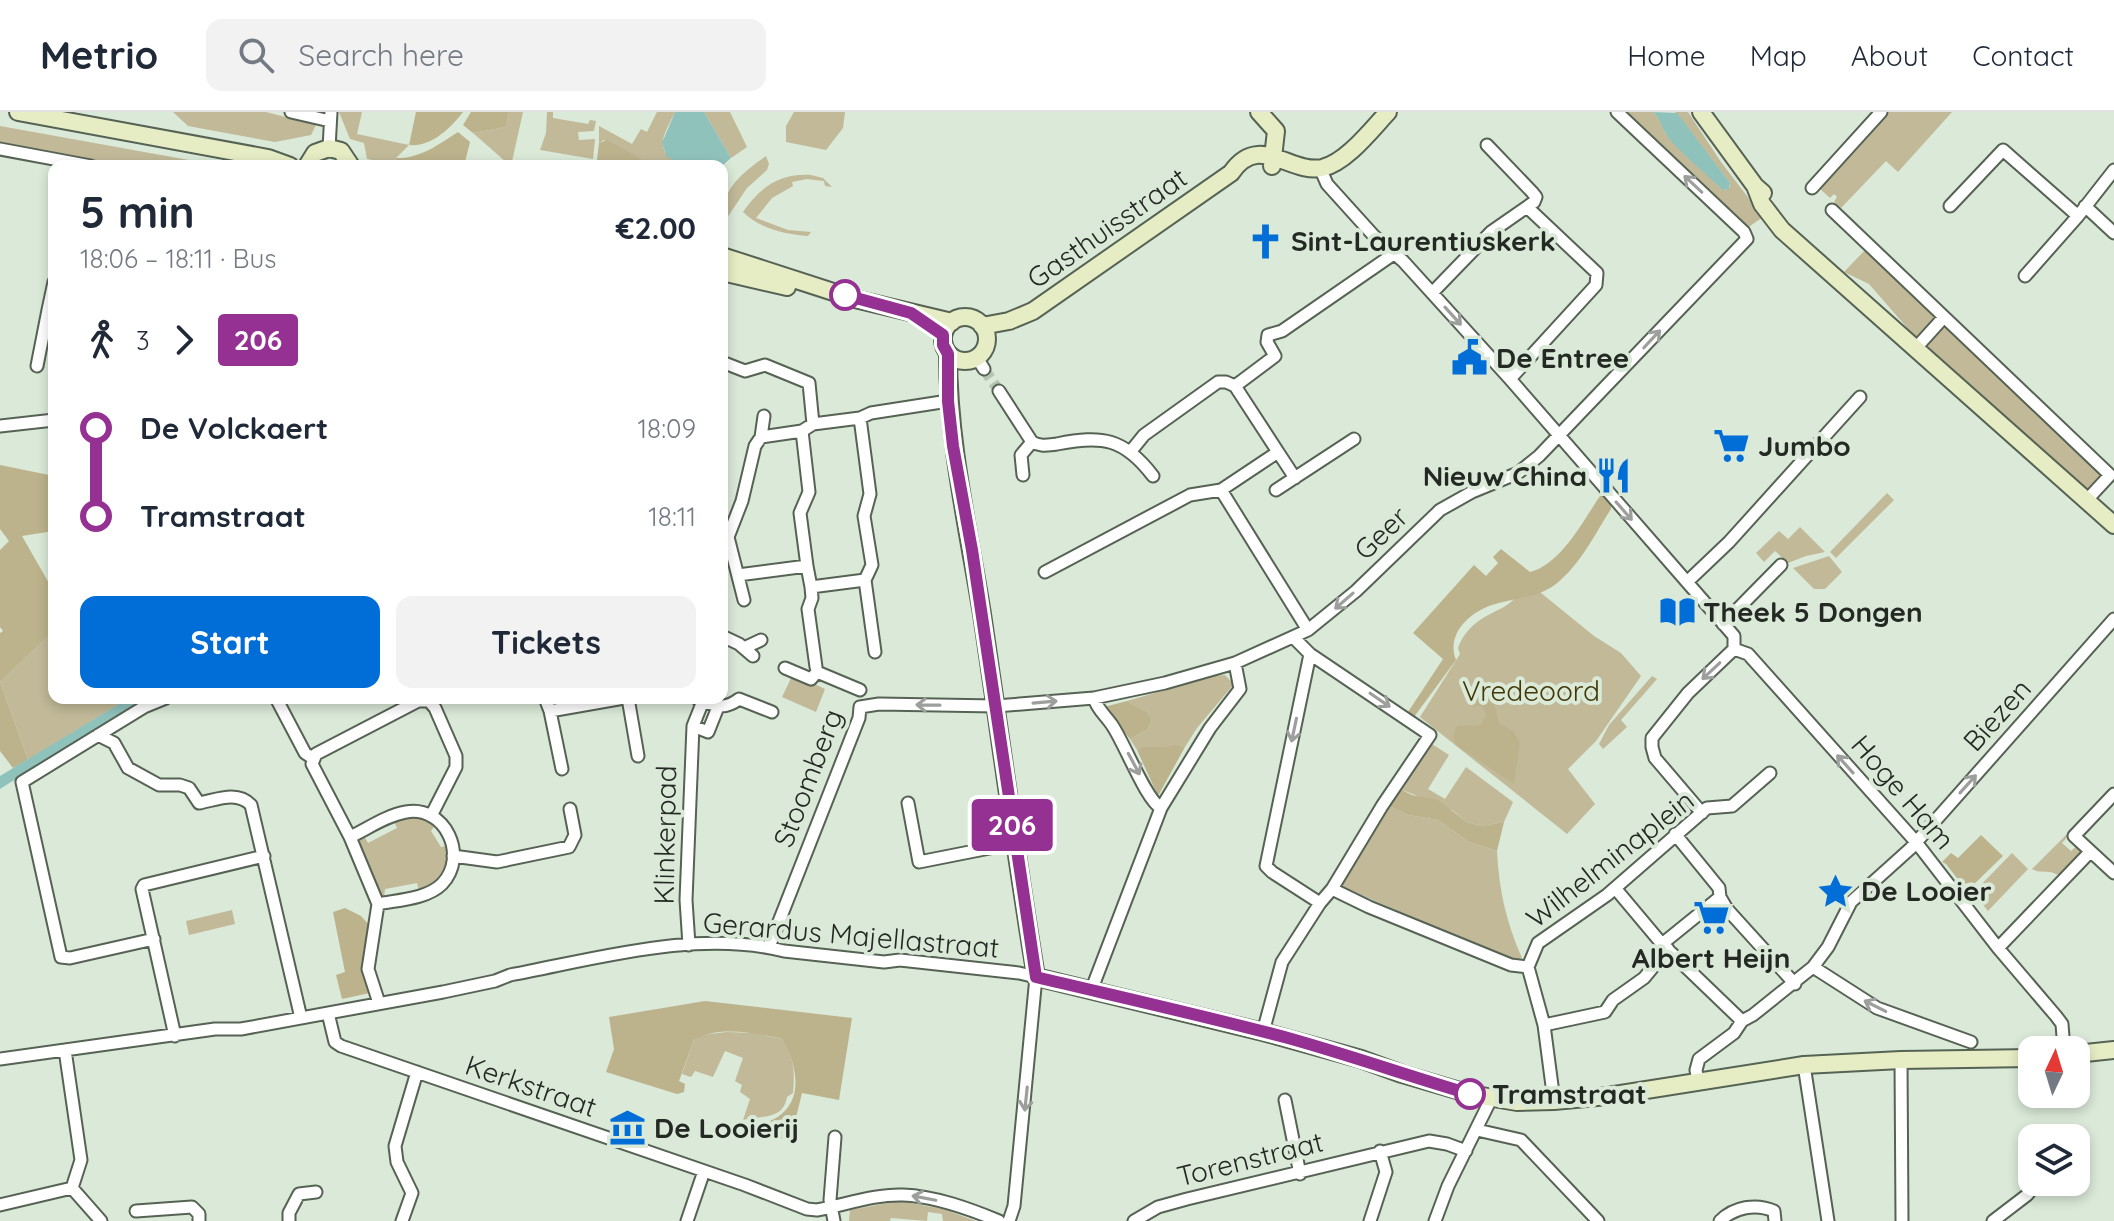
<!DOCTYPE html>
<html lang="en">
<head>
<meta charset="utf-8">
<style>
	:root { --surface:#fff; --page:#f2f2f3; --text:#1f2937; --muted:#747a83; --line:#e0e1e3; --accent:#006ed6 }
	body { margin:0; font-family:Quicksand,sans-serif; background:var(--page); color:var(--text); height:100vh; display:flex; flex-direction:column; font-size:30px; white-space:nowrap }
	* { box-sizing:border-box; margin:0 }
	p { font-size:26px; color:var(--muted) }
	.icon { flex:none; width:44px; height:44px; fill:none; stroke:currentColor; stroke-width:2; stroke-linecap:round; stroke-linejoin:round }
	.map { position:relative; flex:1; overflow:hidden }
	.sheet { position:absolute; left:48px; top:48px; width:680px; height:544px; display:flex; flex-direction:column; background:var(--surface); border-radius:16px; box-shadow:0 4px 12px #0003 }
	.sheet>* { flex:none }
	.badge { padding:0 16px; border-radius:6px; font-size:28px; line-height:52px }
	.needle { width:52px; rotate:4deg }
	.buttons { position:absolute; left:2018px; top:924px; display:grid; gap:16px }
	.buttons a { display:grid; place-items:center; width:72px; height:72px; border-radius:16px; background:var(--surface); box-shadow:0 4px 12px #0003; font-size:40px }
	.map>.badge { position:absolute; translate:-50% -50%; box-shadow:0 0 0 4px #fff }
	.legs { display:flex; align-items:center; gap:12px; height:88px; padding:0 32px; font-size:26px }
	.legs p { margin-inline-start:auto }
	.summary { display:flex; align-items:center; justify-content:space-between; height:136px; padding:0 32px }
	h1 { font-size:44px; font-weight:700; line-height:60px }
	.primary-button { display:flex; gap:16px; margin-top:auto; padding:16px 32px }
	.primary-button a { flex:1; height:92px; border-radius:16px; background:var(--accent); color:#fff; font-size:32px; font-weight:700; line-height:92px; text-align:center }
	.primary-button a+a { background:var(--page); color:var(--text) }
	ul { padding:0 32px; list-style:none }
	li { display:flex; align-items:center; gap:28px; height:88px; font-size:30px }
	li i { display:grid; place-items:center; width:12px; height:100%; margin:0 10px; background:currentColor }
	li i::after { content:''; width:20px; height:20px; margin:-10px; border:6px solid; border-radius:50%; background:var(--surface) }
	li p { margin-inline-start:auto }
	li:first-child i { background:linear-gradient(#0000 50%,currentColor 0) }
	li:last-child i { background:linear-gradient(currentColor 50%,#0000 0) }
	header { display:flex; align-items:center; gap:48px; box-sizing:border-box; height:112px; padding:0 40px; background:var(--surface); border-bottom:2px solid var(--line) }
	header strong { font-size:38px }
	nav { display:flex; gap:44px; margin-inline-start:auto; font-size:28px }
	.search { width:560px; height:72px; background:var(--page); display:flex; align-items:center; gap:20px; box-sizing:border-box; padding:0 28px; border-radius:16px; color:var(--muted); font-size:30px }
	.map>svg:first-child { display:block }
	.green { fill:#c1b998 }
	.forest { fill:#bcb38d }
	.water { fill:#90c2bc }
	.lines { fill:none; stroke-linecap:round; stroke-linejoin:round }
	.street-tunnel { stroke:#b6c3b4; stroke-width:11; stroke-dasharray:11 5.5; stroke-linecap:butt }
	.street-casing { stroke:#566354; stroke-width:15 }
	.secondary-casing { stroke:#566354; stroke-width:20 }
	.street { stroke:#fff; stroke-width:11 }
	.secondary { stroke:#e6edc5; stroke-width:16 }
	.oneway { stroke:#9c9f9c }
	.line-1-casing { stroke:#fff; stroke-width:18 }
	.line-1 { stroke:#953192; stroke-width:12 }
	.stop-1-dot { fill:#fff; stroke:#953192; stroke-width:4 }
	.labels { text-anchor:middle; stroke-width:8; stroke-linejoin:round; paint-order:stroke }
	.street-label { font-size:28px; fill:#242a23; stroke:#dae9d8 }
	.poi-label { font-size:28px; font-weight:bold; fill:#242a23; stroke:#dae9d8; text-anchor:start }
	.park-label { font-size:28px; fill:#423805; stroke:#dae9d8 }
	.stop-label { font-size:28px; font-weight:bold; fill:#242a23; stroke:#dae9d8; text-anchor:start }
</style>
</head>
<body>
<header>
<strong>Metrio</strong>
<div class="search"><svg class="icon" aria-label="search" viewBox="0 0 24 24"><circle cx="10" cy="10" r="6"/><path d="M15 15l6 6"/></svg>Search here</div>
<nav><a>Home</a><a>Map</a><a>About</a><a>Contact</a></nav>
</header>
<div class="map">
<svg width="2114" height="1109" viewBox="0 0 2114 1109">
	<rect width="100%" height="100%" fill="#dae9d8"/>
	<!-- green -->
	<path class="green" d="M173,0H266L316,13L311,23L275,30L188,14Z
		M339,0H362L357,22L409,33L396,46L394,52L367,47L364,31L350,27Z
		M509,0H523L511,54H503L506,50L473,21L506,15Z
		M547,0H553V6L588,12L590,8L596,9L594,19L578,20L579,28L595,27L593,47L540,38L546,21Z
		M657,0H675C662,26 652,41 686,54H654L604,28L599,31V14L632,32L641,17L647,20Z
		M704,0H730L747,35L731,46Z
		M794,0H845L843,16L826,38L786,30V14Z
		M1625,0H1653L1663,11L1665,21L1723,77L1726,78L1730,75V71L1675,0H1688L1721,50L1763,105L1747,116Z
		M1885,0H1952L1898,60L1886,49L1841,96L1834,90L1837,85L1834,82L1830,86L1818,75L1883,6Z
		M0,14L222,54H113L97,52L0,32Z
		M766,44L769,52L767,58L747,76L727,106L722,104C722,76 745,59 766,44Z
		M811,63L823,66L832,75L825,74L824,69L807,67L792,70L793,74L772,86L756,106L788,118L811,120L808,124C785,122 760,117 743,100C760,75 780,61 811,63Z
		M1866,137L1937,205L1917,227L1869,172L1844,160Z
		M1947,214L2102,362L2086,379L1923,234L1942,215Z
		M1887,381L1894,388L1836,446L1830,440Z
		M1800,415L1825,440L1806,444L1788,451L1775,439L1764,450L1756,441L1779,419L1788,427Z
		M1829,444L1842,460L1825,477H1814L1793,456Z
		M1530,472L1594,524L1621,541L1641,564L1596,629L1568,657L1595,692L1567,722L1420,605L1460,542L1458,536C1466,515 1481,506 1500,497C1511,492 1521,480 1530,472Z
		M54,519V586H129L28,648L0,570Z
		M793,562L825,577L816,600L782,585Z
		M1225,563L1234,572L1197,616L1185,635C1175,634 1167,638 1157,637C1149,637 1146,635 1137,638L1130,627L1147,618L1152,609L1142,598L1127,589L1214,564Z
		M1652,564L1657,567L1621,608L1627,615L1603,637L1599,632L1609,613Z
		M1432,632L1449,643L1428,677L1445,687L1466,655L1513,690L1504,710L1481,714L1467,710L1452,698L1400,677Z
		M1389,694L1408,703L1438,708L1469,730L1497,739C1499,778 1506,810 1522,846L1514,849L1343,775V769Z
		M418,704L436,712L431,719L441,735L449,733C449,756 441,771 419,779L417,771L385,777L384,786L378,783L358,733L360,726L364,724L368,731L397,716L394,709Z
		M2071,718L2073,719L2062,731L2071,739L2078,733L2083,739L2062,765C2048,756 2043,763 2032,757Z
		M2012,741L2028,757L1988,799L1981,790L1977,792L1971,783Z
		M232,798L235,812L189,823L186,809Z
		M726,920L754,921L782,927C794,948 795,957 793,981L787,985C783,1009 760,1003 743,1008L750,987L740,980L742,973L735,969L743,946L725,939L713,965L695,959L691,965L682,962L694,928L702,923Z
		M899,1089L943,1097L976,1109H943L942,1102L928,1100L927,1109L891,1106L890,1109H849L850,1098Z"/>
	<!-- forest -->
	<path class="forest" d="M416,0H463C450,17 431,35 409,33Z
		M471,0H509L506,15L473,21L463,13Z
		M458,20L470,30L464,54L394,52L396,46C420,47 439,32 458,20Z
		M607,28L654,54C634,54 617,50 597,48L599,31Z
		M0,353L54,364V419L22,424L54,480V519L0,570L28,648L13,656L0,639V521L3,519L0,515V438L9,429L0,417Z
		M1602,381L1611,393V397C1595,422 1580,453 1556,472C1536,487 1515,485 1492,493C1468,501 1446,523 1456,548L1414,605L1408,600L1443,547L1413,521L1474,453L1486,464L1498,451L1493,445L1501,437L1530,460C1562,452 1584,407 1602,381Z
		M1476,570C1493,574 1495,596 1499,611L1514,620L1520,631L1514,672L1456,633L1453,625L1456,615C1465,611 1473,616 1482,612L1486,602L1482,594L1469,593L1466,586Z
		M1127,589L1146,600L1152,609L1147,618L1130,627L1104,595Z
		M1174,633L1185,635L1158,684L1137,638C1147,632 1159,638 1174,633Z
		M1400,677L1412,683L1438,688L1467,710L1481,714L1504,710L1497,739L1469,730L1438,708L1408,703L1389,694Z
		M1981,723L2003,744L1967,779L1946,752L1942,750L1951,741L1958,746Z
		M345,796L361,804L370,814L364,858L370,881L342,887L336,863L345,860L333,800Z
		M705,889L852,906L839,988L802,981L791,1026L768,1027L765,1011C805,997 800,958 782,927C755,921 718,913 694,928L679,969L685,972L684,980L677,982L606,960L614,937L609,905Z"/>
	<!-- water -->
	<path class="water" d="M675,0H704L731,46L722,54H686L667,45L662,31Z
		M1653,0L1677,1L1730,71L1729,77L1723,78C1708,63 1676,38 1666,22C1661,14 1661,7 1653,0Z
		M129,586H144L0,677V664Z"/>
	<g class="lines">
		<!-- street-tunnel -->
		<path class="street-tunnel" d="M984,257L999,279"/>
		<defs>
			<path id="street" d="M291,0L330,9
				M329,36L331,0
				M0,37L91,54
				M1320,56L1327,72L1374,124L1403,149L1510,267L1734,524V537
				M1812,76L1881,0
				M1950,94L2003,38L2078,104L2114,58
				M2085,94L2114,121
				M1832,98L2110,363L2085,390
				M2025,164L2078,104
				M54,170L48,198L54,199
				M1432,181L1491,120L1534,90L1536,85L1532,80L1487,33
				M1915,237L1944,205
				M977,246L984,257
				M722,250L745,259L765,253L809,271L813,312L860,306L870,382L864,404L872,453L865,468L875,540
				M37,254L48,198
				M1510,267L1596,173L1597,161L1527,95
				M1235,274L1275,244L1267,230L1268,223L1282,219L1395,141
				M999,279L1032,330C1041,335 1048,333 1057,332C1102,323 1124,326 1153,364
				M860,306L871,301L948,289
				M0,314L54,308
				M802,319L809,380L800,401L807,454
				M761,325L764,304
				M1278,340L1295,366
				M1023,363L1021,343L1032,330
				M1221,378L1308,518
				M1276,378L1354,327
				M1045,460L1190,383L1221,378L1278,340L1235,274L1226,270H1218L1144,323L1131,339
				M738,463L807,454L811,475L865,468
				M1687,470L1729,430L1860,285
				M811,475L812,486L808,497L816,555
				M744,488L728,425L742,389L755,334L761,325L802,319L813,312
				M1723,512L1781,453
				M722,524L739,532L753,544
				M1294,526L1310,542L1430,623L1382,694L1332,777L1369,795L1511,853L1528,855L1544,913L1554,989
				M744,536L761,528
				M1734,537L1748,542L1916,730L1998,836L2056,904L2062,912L2064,938
				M1310,542L1266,754L1272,760L1320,791
				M785,556L811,567L817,560L860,578
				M276,586L305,641L314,647L312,652L350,725
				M545,586L550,599L562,657
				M628,586L638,644
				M1094,586C1097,597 1105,603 1112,613C1125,632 1146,688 1161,696L1210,616L1240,577L1235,551
				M703,589C717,595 726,597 739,587L772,600
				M550,599L624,586
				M693,614L708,620L718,595
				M98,623L114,631L128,656L159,673H180L189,676L199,691C216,688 237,678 251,693L301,906
				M314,647L316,642L418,589H429L435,596L456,644V655L431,704
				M2114,682L2074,724L2114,761
				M908,691L919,750L1015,731
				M1702,701L1655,646L1652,635V626L1688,581L1734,537
				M1675,722L1719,776L1720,785L1727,797L1795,872
				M453,744L497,750L569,735L575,723L570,697
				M1615,776L1662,832L1742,909
				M378,792C398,788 427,787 442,772C469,744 445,693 406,700C387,703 367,717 350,725L378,792L368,857L379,891
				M154,827L70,846L61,845L22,670L144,595L166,586
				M1662,832L1720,785
				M689,833L686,788L693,614L703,589L696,586
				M769,835L859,606L860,595L879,592L996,594L1094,586L1165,571L1235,551L1308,518L1356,479L1440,398L1472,380L1518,361L1539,344L1747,127L1744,120L1617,0
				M1998,836L2090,740
				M1528,855L1538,831L1607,783L1707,696L1732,694L1770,661
				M1813,855L1877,896L1971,930
				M1091,879L1161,696
				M328,901L335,930L341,934L745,1073L807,1097L817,1098C845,1093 874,1082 903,1083C935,1084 970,1097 999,1109
				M1544,913L1605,900L1613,888L1644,866L1668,837
				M1263,920L1282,850L1320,791L1332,777
				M175,924L142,777L144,773L264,744
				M0,947L215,917H241L443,880L495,869L510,863C596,847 698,817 784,839L884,850L900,848L1019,861L1036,865L1014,1094L1009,1109
				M1901,948L1902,1108
				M1804,953L1828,1109
				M1698,969L1696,958L1699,947L1734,921L1742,909L1753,903L1813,855L1828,835L1851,790L1911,736L2114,507
				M1285,988L1300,1062
				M1477,1018L1521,1028L1598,1109
				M72,1076L101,1109
				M0,1093L72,1076L81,1048L65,938
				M136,1099L192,1095L199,1102V1109
				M289,1109V1101L299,1082L316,1080
				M402,1109L412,1081L397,1050L395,1034L417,960
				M687,1109L704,1059
				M834,1109L830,1088L835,1025
				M1134,1109L1158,1095L1187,1087L1429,1029L1447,1032L1466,1039
				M1370,1109L1386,1060L1380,1039
				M1435,1109L1448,1074L1491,987
				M1720,1109C1734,1095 1756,1091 1774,1099L1775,1109
				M1993,1109L2027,1083L2038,1070"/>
			<path id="secondary" d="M18,0L268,46L290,54
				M1259,0L1276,19L1272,54
				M1701,0L1755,74L1763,81
				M307,54L315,41L329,36L341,39L351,54
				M1755,74L1762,92L1782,118L2114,413
				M722,144L855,187L952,210
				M722,160L787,175
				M943 227a22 22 0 1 1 44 0a22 22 0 1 1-44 0Z
				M982,214L1009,209L1033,199L1231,61C1259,20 1289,62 1322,56C1346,51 1372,17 1388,0
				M948,242C948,330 968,416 982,502C1000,623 1016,745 1036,865L1263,920L1361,947L1402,962L1470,982L1517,990L1554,989L1608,984L1804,953L1901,948L2032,946
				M2076,942L2114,938"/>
		</defs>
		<!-- street casing -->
		<use href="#street" class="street-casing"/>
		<!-- secondary casing -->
		<use href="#secondary" class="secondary-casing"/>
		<!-- street -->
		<use href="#street" class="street"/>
		<!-- secondary -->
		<use href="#secondary" class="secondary"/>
	</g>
	<!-- one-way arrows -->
	<defs><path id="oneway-shaft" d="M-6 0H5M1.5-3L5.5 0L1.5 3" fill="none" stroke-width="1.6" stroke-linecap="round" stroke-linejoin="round" transform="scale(2)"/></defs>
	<g class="oneway">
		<use href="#oneway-shaft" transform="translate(1693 72) rotate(-137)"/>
		<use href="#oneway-shaft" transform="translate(1453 204) rotate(48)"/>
		<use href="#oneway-shaft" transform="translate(1652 227) rotate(-47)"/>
		<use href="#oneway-shaft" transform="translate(1624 399) rotate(49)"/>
		<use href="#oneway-shaft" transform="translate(1344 489) rotate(139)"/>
		<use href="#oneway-shaft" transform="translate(1711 559) rotate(137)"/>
		<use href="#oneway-shaft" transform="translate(1380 588) rotate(34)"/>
		<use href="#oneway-shaft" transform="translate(1045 590) rotate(-5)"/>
		<use href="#oneway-shaft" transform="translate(928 593) rotate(-179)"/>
		<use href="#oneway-shaft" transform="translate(1294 618) rotate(102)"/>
		<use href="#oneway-shaft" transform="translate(1134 652) rotate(62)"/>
		<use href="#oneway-shaft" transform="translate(1845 652) rotate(-132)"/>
		<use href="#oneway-shaft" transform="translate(1968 672) rotate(-48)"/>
		<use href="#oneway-shaft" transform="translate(1875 894) rotate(-153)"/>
		<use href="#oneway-shaft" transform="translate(1026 987) rotate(96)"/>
		<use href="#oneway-shaft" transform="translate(924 1086) rotate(-169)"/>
	</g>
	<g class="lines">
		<defs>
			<path id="line-1" d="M845,183L911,201L943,223V233L948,242V289L953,334L972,438L1036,865C1120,885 1205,904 1288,926C1349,943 1409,964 1470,982"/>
		</defs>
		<!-- line-1 casing -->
		<use href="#line-1" class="line-1-casing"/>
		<!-- line-1 -->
		<use href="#line-1" class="line-1"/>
	</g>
	<!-- icons -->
	<defs>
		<symbol id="church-bare" viewBox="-9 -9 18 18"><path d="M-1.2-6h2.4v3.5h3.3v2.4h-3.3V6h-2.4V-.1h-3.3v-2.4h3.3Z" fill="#006ed6" stroke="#dae9d8" stroke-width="2.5" paint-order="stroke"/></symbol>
		<symbol id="civic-bare" viewBox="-9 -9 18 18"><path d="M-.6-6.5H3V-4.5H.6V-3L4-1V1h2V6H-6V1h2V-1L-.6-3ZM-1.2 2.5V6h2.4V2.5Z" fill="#006ed6" stroke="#dae9d8" stroke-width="2.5" paint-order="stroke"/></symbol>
		<symbol id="supermarket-bare" viewBox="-9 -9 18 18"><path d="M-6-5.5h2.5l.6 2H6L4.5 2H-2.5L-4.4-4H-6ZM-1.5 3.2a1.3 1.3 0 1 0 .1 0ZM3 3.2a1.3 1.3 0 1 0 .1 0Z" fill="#006ed6" stroke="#dae9d8" stroke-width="2.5" paint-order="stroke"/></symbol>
		<symbol id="restaurant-bare" viewBox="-9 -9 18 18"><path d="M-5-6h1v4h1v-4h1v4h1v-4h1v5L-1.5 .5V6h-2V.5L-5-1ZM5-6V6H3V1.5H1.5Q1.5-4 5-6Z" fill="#006ed6" stroke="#dae9d8" stroke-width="2.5" paint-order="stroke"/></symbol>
		<symbol id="library-bare" viewBox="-9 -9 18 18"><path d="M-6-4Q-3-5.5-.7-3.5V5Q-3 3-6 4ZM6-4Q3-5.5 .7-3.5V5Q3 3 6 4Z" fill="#006ed6" stroke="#dae9d8" stroke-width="2.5" paint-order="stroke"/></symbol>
		<symbol id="sight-bare" viewBox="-9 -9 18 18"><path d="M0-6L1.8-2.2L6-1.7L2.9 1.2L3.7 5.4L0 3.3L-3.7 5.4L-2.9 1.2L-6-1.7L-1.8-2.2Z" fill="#006ed6" stroke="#dae9d8" stroke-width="2.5" paint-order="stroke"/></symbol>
		<symbol id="museum-bare" viewBox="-9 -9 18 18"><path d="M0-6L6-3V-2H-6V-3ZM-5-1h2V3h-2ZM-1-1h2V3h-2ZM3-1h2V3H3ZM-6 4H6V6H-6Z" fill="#006ed6" stroke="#dae9d8" stroke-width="2.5" paint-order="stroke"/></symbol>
	</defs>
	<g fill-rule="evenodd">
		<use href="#church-bare" x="1240" y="104" width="51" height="51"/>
		<use href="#civic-bare" x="1444" y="220" width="51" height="51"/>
		<use href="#supermarket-bare" x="1706" y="308" width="51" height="51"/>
		<use href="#restaurant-bare" x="1588" y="338" width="51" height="51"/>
		<use href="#library-bare" x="1652" y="474" width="51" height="51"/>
		<use href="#sight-bare" x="1810" y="754" width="51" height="51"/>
		<use href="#supermarket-bare" x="1686" y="780" width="51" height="51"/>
		<use href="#museum-bare" x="602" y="990" width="51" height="51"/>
	</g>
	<!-- markers -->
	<g class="stop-1-dot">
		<circle cx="845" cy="183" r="14"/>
		<circle cx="1470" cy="982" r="14"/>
	</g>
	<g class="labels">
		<!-- street labels -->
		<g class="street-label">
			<text transform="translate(1107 116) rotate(-35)" y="10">Gasthuisstraat</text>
			<text transform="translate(1381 421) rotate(-44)" y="10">Geer</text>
			<text transform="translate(1997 603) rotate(-48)" y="10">Biezen</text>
			<text transform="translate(808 666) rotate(-69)" y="10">Stoomberg</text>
			<text transform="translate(1903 680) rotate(49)" y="10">Hoge Ham</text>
			<text transform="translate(665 723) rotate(-89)" y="10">Klinkerpad</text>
			<text transform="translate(1610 747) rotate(-38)" y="10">Wilhelminaplein</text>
			<text transform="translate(851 823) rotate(5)" y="10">Gerardus Majellastraat</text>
			<text transform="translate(531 974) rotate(19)" y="10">Kerkstraat</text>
			<text transform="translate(1250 1047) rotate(-14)" y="10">Torenstraat</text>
		</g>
		<!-- poi labels -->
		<g class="poi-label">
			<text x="1291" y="139">Sint-Laurentiuskerk</text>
			<text x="1496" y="256">De Entree</text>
			<text x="1758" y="344">Jumbo</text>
			<text x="1587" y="374" text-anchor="end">Nieuw China</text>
			<text x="1703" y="510">Theek 5 Dongen</text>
			<text x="1861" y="789">De Looier</text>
			<text x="1711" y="856" text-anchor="middle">Albert Heijn</text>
			<text x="654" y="1026">De Looierij</text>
		</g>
		<!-- park labels -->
		<g class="park-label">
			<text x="1531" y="589">Vredeoord</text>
		</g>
		<!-- stop labels -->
		<g class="stop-label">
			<text x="1492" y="992">Tramstraat</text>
		</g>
	</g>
</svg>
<div class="buttons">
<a><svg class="needle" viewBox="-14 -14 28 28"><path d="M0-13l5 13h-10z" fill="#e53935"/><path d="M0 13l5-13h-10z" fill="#747a83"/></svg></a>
<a><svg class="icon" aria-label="layers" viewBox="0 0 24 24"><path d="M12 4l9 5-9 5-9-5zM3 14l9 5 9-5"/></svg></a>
</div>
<b class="badge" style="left:1012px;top:713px;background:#953192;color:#fff">206</b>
<section class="sheet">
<div class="summary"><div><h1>5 min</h1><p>18:06 – 18:11 · Bus</p></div><b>€2.00</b></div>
<div class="legs"><svg class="icon" aria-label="walk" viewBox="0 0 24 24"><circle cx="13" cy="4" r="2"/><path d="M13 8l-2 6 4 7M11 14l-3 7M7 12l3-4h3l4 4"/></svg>3<svg class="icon" aria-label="forward" viewBox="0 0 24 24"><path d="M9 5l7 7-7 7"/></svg><b class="badge" style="background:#953192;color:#fff">206</b></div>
<ul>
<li><i style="color:#953192"></i><b>De Volckaert</b><p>18:09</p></li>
<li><i style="color:#953192"></i><b>Tramstraat</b><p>18:11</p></li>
</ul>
<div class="primary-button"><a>Start</a><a>Tickets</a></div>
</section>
</div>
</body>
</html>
